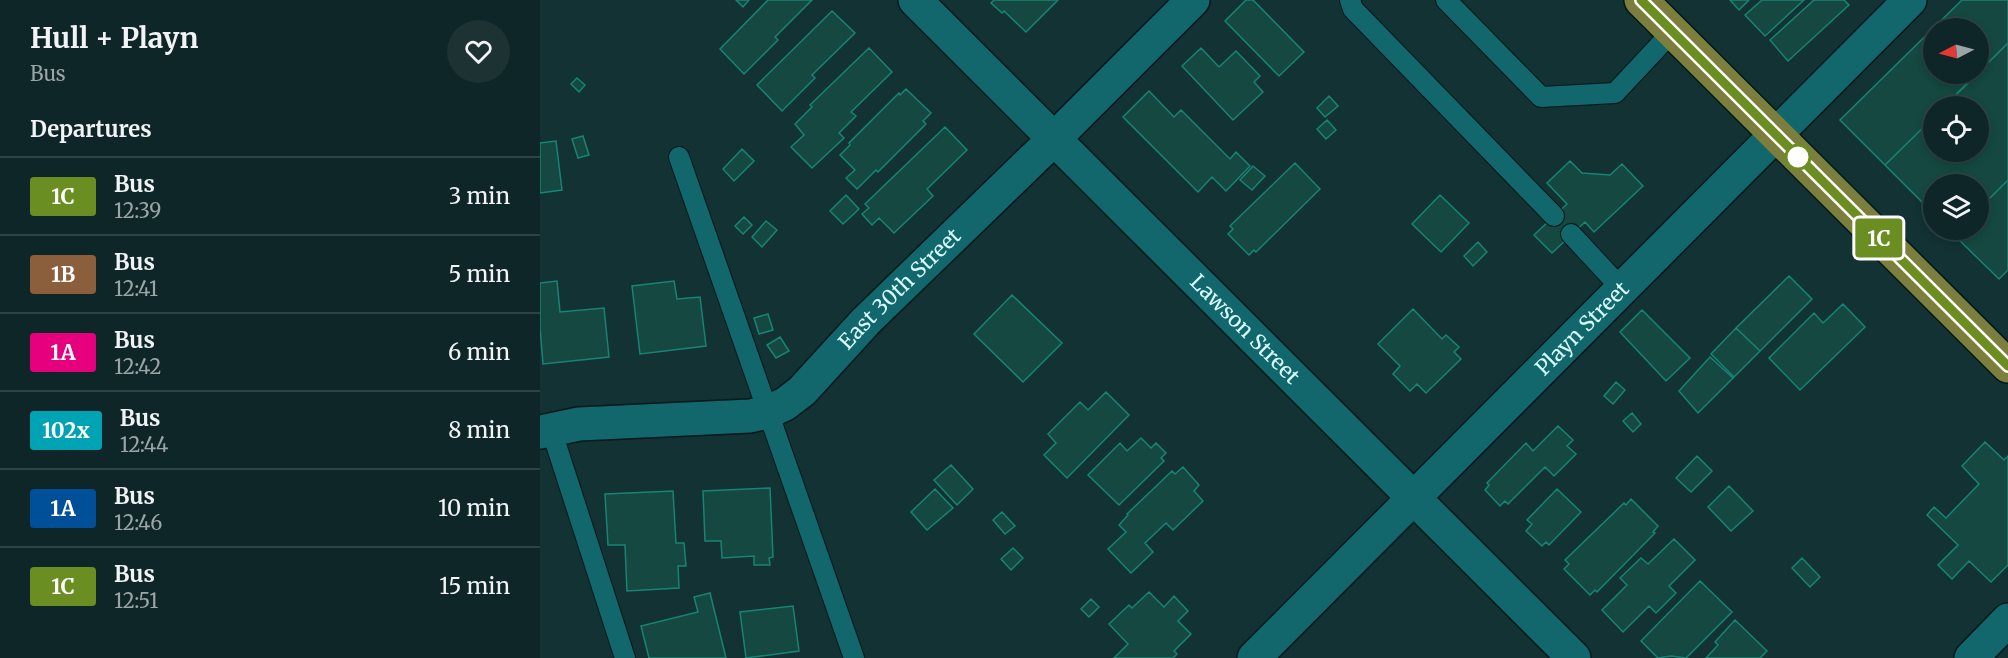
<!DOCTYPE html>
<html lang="en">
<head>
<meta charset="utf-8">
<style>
	:root { --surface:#0e2627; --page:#1c3233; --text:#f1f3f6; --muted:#9ba5a7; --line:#2e4344 }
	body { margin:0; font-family:Merriweather,serif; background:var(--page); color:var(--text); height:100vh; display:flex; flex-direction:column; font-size:22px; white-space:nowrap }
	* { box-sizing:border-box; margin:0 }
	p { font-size:20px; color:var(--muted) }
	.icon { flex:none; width:33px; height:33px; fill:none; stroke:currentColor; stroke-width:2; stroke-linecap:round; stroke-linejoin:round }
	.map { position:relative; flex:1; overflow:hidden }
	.panel { display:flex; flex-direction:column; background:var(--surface); width:540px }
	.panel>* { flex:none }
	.badge { padding:0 12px; border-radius:4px; font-size:21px; line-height:39px }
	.needle { width:39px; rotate:264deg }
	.buttons { position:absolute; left:1383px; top:18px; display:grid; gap:12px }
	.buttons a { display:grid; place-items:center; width:66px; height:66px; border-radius:50%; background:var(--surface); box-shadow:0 3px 9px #0003,0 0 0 2px var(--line); font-size:30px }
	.map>.badge { position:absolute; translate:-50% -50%; box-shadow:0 0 0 3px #fff }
	h2 { padding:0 30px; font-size:22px; line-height:54px }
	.round { display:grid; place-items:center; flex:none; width:63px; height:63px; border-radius:32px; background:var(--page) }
	.summary { display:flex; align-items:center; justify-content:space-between; height:102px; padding:0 30px }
	h1 { font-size:28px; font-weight:700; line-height:45px }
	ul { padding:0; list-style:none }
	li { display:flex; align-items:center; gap:18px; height:78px; padding:0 30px; border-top:2px solid var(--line) }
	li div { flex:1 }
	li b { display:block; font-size:22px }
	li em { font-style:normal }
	li .badge { min-width:66px; font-weight:700; text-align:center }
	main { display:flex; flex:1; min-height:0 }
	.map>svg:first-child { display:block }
	.building { fill:#144840; stroke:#188475; stroke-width:1.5 }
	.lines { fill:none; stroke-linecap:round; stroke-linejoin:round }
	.service-casing { stroke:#00191b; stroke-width:22 }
	.minor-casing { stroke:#00191b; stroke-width:36 }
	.primary-casing { stroke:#00191b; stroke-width:36 }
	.service { stroke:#11676b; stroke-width:20 }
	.minor { stroke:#11676b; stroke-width:33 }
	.primary { stroke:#7b7e3c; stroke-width:33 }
	.line-casing { stroke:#fff; stroke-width:14 }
	.line { stroke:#6b8e23; stroke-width:9 }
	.stop-dot { fill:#fff; stroke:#6b8e23; stroke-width:3 }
	.labels { text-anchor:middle; stroke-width:5; stroke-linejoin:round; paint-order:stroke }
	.street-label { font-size:21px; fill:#d8fcfe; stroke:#123234 }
</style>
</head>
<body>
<main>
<section class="panel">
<div class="summary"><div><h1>Hull + Playn</h1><p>Bus</p></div><a class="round"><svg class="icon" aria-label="heart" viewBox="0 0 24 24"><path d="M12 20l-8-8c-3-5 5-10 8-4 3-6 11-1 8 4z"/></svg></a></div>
<h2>Departures</h2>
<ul>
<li><span class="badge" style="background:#6b8e23;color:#fff">1C</span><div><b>Bus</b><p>12:39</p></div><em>3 min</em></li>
<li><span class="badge" style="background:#8b5e3c;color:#fff">1B</span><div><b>Bus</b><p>12:41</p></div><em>5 min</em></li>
<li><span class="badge" style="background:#e6007e;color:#fff">1A</span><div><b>Bus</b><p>12:42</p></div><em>6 min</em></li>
<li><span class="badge" style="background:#00a3b4;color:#fff">102x</span><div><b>Bus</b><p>12:44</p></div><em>8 min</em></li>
<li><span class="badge" style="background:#004f99;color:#fff">1A</span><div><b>Bus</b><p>12:46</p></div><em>10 min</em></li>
<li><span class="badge" style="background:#6b8e23;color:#fff">1C</span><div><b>Bus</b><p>12:51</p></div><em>15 min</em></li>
</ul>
</section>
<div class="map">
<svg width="1468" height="658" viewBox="0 0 1468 658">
	<rect width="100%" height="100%" fill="#123234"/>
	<!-- building -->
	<path class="building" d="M196,0H209L203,7Z
		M228,0H272L235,37L238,40L204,74L180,49Z
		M454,0H518L486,32L464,11L462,13L451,3Z
		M706,0H713L764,52L739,76L685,21Z
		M1190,0H1209L1199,10Z
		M1222,0H1264L1225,36L1205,15Z
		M1274,0H1304L1309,5L1248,61L1230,40Z
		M1422,0H1468V43L1438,73V28H1394V74H1438L1404,106H1394V117L1345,165L1300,120Z
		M292,11L315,33L272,75L275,78L242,111L217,85Z
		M1468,43V180L1438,210V184H1394V214L1345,165L1394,117V152H1438V106H1404Z
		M329,48L352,72L311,112L316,116L299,133L304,138L272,168L251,147L264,135L255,124L272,107L270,105Z
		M661,48L679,67L696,51L720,76L714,82L723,92L693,120L642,66Z
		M37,78L45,85L39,92L31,84Z
		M366,89L391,113L383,121L386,124L338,172L336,170L317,189L306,178L315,170L300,155L310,145L309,143L359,93L360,95Z
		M609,91L634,117L641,110L690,159L696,152L710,166L686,191L672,177L658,192L583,117Z
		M789,96L798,106L785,117L777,108Z
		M787,120L796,130L786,139L777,129Z
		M405,127L427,150L387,189L393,196L354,233L339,218L332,225L322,214L329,208L325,204Z
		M43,136L49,155L38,158L32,139Z
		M16,141L22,190L0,193V143Z
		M202,149L214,161L194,181L183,169Z
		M1030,161L1042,173L1070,175L1082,164L1103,186L1054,232L1045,222L1012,253L994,235L1027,204L1007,183Z
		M755,163L780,189L716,252L714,250L709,255L688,234L693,229L690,226Z
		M713,166L725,176L712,190L700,180Z
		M1468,180V270L1459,279L1414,235L1419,230H1438V210Z
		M306,195L319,209L303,224L290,211Z
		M900,195L929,223L901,252L872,224Z
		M204,217L212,225L203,234L195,226Z
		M226,221L237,230L222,247L212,237Z
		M938,242L947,252L933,266L924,256Z
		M1249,276L1272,299L1220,351L1196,328Z
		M17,281L20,312L64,308L69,357L3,364L0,328V283Z
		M134,281L137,299L160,297L166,346L100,354L92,286Z
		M472,295L522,343L483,382L434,334Z
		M1303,304L1325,327L1260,390L1229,358L1274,313L1283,323Z
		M873,309L902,339L906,335L919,347L914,352L921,359L886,393L877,384L870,391L853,374L860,366L838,344Z
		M1102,310L1150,358L1126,381L1080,332Z
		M228,314L233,330L219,334L214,318Z
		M1196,328L1220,351L1194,377L1171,354Z
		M240,337L249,351L236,358L227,345Z
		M1170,357L1193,378L1158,413L1139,391Z
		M1076,382L1085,390L1073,404L1064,396Z
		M566,392L589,415L527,478L504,455L516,443L508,434L540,402L548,410Z
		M1092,413L1101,424L1093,432L1083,421Z
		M1018,426L1033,440L1027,446L1036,454L1014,476L1005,467L968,504L965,501L960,506L945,490L949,485L947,483L986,443L993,451Z
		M601,438L611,448L616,443L626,453L621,458L624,461L579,505L548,475L580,443L587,451Z
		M1445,442L1464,460L1468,456V565L1451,582L1429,561L1412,579L1398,565L1418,545L1387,515L1394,507L1406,518L1439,484L1422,466Z
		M1157,456L1172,471L1151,492L1136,478Z
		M411,465L433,489L417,505L394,480Z
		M643,467L659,485L654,491L663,501L633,530L626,523L605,543L613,552L591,573L568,549L586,532L579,525L588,515L587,514L632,471L635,474Z
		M1189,486L1213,511L1191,531L1168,507Z
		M230,488L233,557L229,558L230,565H214V556L182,558L181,541H165L163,491Z
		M395,489L413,508L387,530L371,512Z
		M1017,489L1041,512L1009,545L1006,542L1002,546L986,531L992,524L987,520Z
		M133,491L136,543H144L146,566H138L139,588L87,591L85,545H68L65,494Z
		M1091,499L1118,526L1113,532L1115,533L1057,592L1055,590L1050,595L1024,569L1029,564L1025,560L1084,503L1086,505Z
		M462,512L475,526L465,534L453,520Z
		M1134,539L1155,560L1129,586L1136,593L1116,613L1109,606L1083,632L1062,610L1087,585L1080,578L1101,558L1108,564Z
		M473,548L483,558L471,570L461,559Z
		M1262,558L1280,577L1270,587L1252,568Z
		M1160,581L1192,612L1146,658L1131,656L1118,658L1101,641Z
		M609,592L624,607L634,596L648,611L638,621L651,634L634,651L637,654L633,658H574L588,644L569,624L589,605L592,608Z
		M170,593L186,658H109L101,626L158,612L154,597Z
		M551,599L559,607L549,617L541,609Z
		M253,606L259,651L206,658L200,612Z
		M1195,620L1227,651L1220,658H1166L1178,645L1175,642Z"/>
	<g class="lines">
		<defs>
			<path id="service" d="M810,0L813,9L1014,216
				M906,0L1001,97L1075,93L1132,32
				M139,157L314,658
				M1031,234L1082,289
				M11,429L85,658"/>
			<g id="minor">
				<path id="s1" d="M375,0L1034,658"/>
				<path id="s2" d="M0,432L39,424L210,416L228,412L245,404L262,391L326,321L515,138L653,0"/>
				<path id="s3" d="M714,658L1370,0"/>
				<path d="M1431,658L1468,620"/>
			</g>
			<path id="primary" d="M1101,0L1468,366"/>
		</defs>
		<!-- service casing -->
		<use href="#service" class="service-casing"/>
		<!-- minor casing -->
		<use href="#minor" class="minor-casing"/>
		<!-- primary casing -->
		<use href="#primary" class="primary-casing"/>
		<!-- service -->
		<use href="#service" class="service"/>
		<!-- minor -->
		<use href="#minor" class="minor"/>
		<!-- primary -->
		<use href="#primary" class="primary"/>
	</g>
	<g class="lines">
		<defs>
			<path id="line" d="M1101,0L1468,366"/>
		</defs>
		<!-- line casing -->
		<use href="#line" class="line-casing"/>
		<!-- line -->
		<use href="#line" class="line"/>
	</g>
	<!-- markers -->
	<circle class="stop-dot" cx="1258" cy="157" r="12"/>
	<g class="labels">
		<!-- street labels -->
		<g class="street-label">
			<text dy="7" stroke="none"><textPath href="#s2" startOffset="411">East 30th Street</textPath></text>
			<text dy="7" stroke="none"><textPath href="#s1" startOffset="466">Lawson Street</textPath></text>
			<text dy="7" stroke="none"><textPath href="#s3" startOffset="465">Playn Street</textPath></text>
		</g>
	</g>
</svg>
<div class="buttons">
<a><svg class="needle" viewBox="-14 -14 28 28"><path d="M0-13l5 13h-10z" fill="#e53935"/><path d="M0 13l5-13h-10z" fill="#9ba5a7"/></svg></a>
<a><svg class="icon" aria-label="locate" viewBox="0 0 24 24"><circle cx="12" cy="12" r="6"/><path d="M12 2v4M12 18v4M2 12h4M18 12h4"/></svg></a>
<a><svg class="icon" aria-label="layers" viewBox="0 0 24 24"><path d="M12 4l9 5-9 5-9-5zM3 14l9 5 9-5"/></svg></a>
</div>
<b class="badge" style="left:1339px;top:238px;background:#6b8e23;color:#fff">1C</b>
</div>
</main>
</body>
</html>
